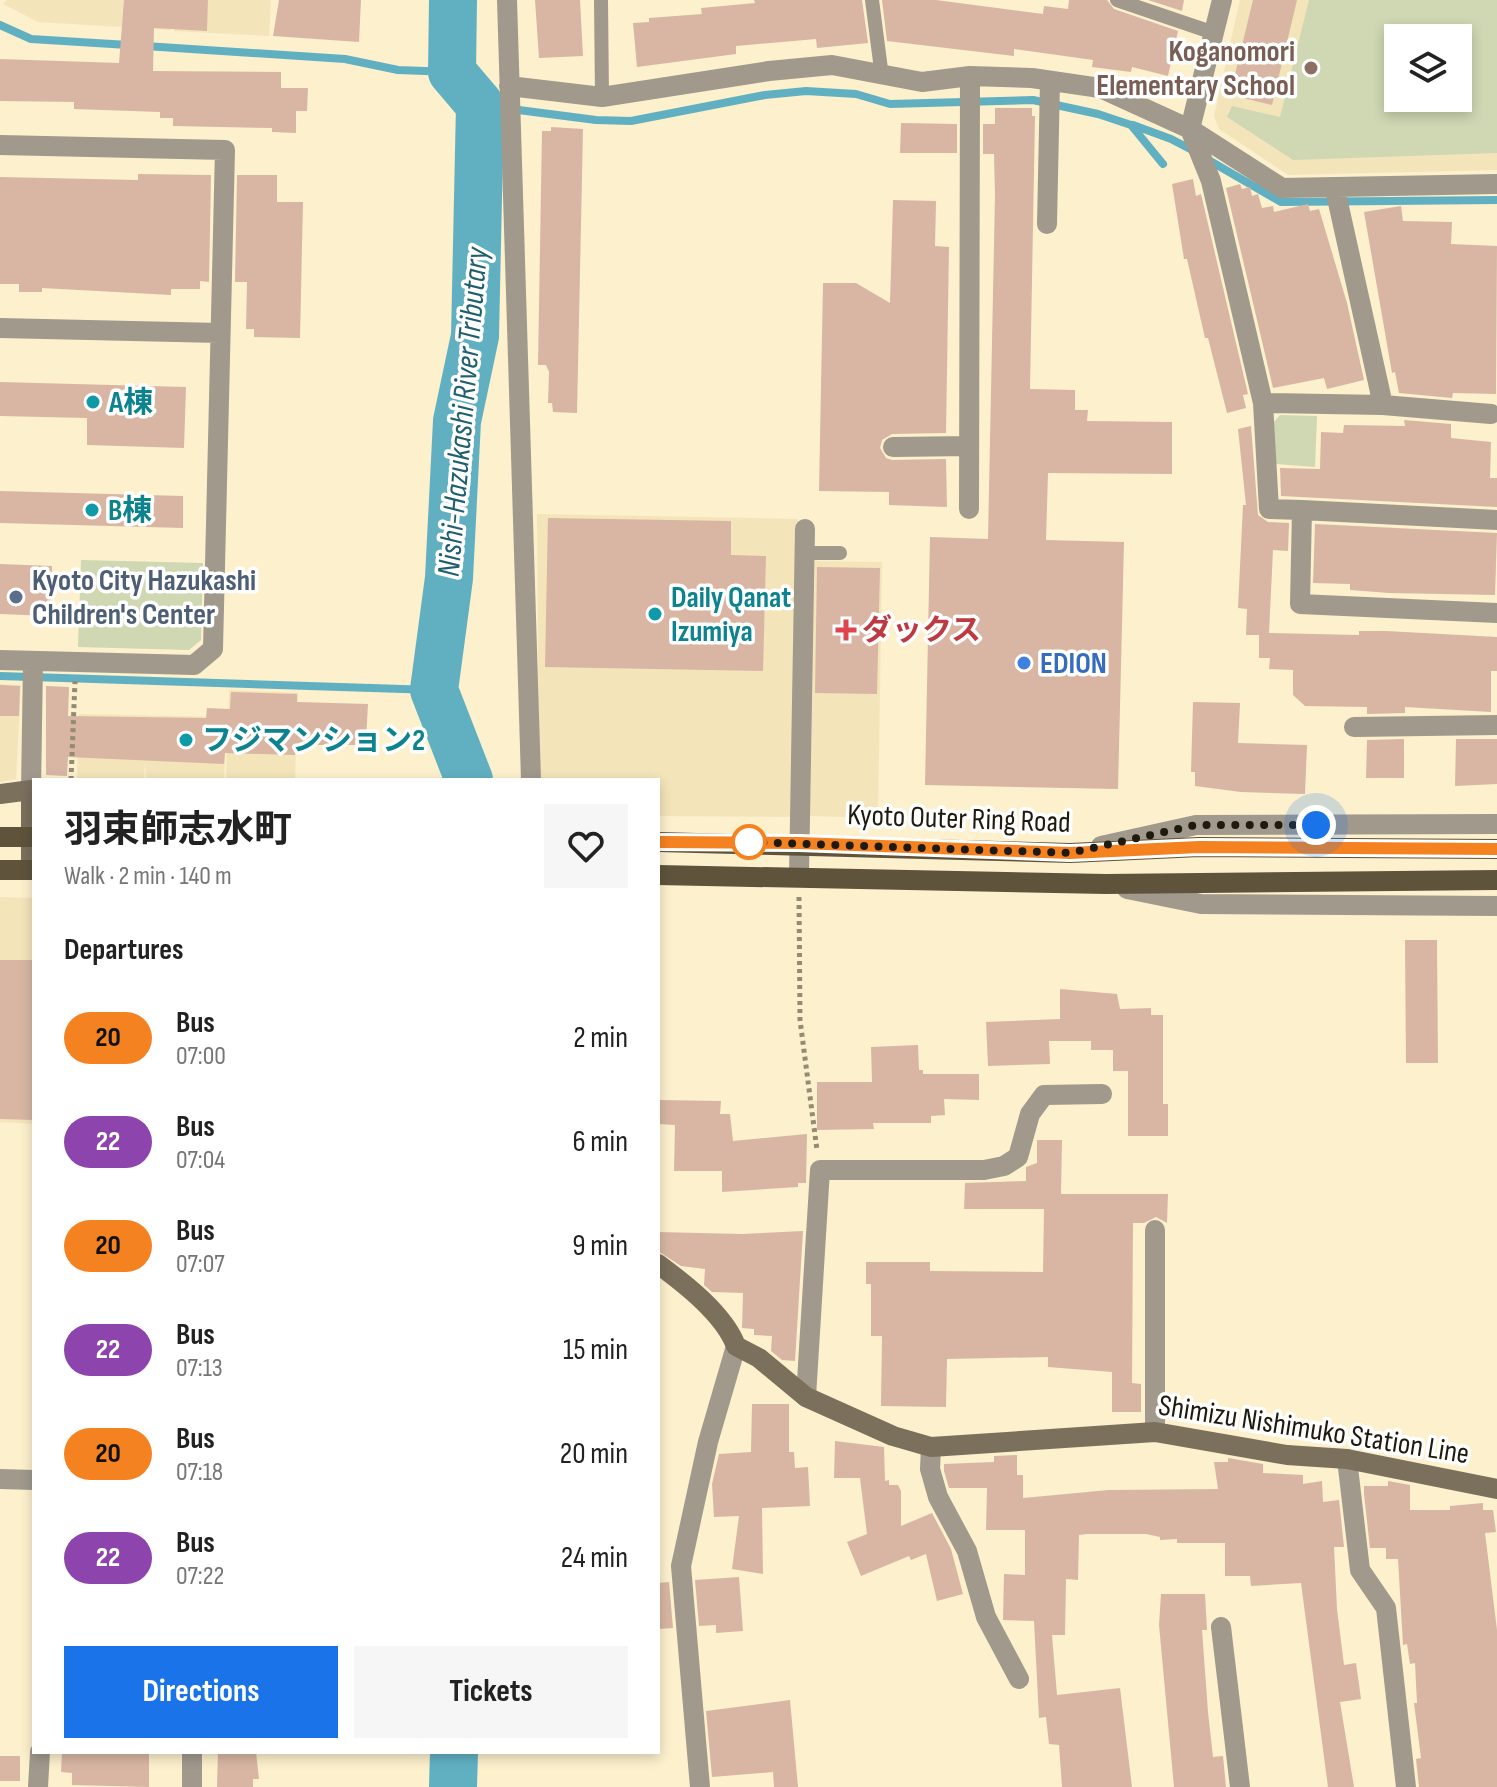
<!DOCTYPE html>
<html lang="en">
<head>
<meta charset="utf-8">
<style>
	:root { --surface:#fff; --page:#f6f6f6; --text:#222; --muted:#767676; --accent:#1a73e8 }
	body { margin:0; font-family:"Sofia Sans Condensed","Noto Sans JP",sans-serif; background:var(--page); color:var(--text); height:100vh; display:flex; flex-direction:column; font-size:30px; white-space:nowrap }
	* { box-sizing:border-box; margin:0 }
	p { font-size:26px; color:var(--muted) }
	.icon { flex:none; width:44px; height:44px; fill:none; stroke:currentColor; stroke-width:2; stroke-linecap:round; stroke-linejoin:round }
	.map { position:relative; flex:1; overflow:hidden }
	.sheet { position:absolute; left:32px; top:778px; width:628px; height:976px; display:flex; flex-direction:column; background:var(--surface); border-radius:0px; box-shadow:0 4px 12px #0003 }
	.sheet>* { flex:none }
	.badge { padding:0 16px; border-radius:26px; font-size:28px; line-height:52px }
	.tools { position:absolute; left:1384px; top:24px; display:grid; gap:16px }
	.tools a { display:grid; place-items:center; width:88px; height:88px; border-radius:0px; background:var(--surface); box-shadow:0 4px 12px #0003; font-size:40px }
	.you { position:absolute; width:40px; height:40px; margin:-20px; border:6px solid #fff; border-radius:50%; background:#1a73e8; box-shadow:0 0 0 12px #1a73e833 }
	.map>.badge { position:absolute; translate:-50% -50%; box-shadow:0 0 0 4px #fff }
	h2 { padding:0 32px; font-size:30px; line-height:72px }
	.round { display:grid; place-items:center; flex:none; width:84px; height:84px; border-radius:0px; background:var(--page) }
	.summary { display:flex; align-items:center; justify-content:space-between; height:136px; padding:0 32px }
	h1 { font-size:38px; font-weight:700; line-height:60px }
	.primary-button { display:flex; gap:16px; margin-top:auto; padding:16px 32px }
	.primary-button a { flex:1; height:92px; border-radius:0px; background:var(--accent); color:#fff; font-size:32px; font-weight:700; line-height:92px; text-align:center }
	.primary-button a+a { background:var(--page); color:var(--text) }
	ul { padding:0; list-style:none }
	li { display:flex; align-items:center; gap:24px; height:104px; padding:0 32px }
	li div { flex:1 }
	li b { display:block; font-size:30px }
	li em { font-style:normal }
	li .badge { min-width:88px; font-weight:700; text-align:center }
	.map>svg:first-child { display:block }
	.built { fill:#f3e4ba; fill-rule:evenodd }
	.green { fill:#cfd7b3; fill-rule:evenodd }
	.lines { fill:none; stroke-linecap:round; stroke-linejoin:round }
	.stream { stroke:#61b0c2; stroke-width:8 }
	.river { stroke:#61b0c2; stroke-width:48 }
	.building { fill:#d8b6a3 }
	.path { stroke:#938b73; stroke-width:5; stroke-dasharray:4 4; stroke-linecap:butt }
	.lane { stroke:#a0998c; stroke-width:14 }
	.street { stroke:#a0998c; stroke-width:20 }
	.secondary { stroke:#7a705c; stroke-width:20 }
	.primary { stroke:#5f533b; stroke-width:20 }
	.line-casing { stroke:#fff; stroke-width:18 }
	.line { stroke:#f58220; stroke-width:12 }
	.walk { stroke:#1f1a0e; stroke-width:8; stroke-dasharray:0 14.4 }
	.education-dot { fill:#8d6e63; stroke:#fff; stroke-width:3 }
	.culture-dot { fill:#0f9aa8; stroke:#fff; stroke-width:3 }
	.service-dot { fill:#5c6f8a; stroke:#fff; stroke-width:3 }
	.health-dot { fill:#e0444e; stroke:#fff; stroke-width:3 }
	.shop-dot { fill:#3f7fe0; stroke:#fff; stroke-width:3 }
	.stop-dot { fill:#fff; stroke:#f58220; stroke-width:4 }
	.labels { text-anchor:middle; stroke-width:7; stroke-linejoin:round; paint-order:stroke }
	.education-label { font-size:30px; font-weight:bold; fill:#785e54; stroke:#fff; text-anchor:end }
	.culture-label { font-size:30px; font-weight:bold; fill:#0d838f; stroke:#fff; text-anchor:start }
	.service-label { font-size:30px; font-weight:bold; fill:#4e5e75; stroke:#fff; text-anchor:start }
	.health-label { font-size:30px; font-weight:bold; fill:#be3a42; stroke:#fff; text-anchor:start }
	.shop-label { font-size:30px; font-weight:bold; fill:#366cbe; stroke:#fff; text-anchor:start }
	.street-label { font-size:30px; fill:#1f1a0e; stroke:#fff }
	.water-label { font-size:32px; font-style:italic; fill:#20606e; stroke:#fff }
</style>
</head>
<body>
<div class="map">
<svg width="1497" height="1787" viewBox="0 0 1497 1787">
	<rect width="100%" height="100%" fill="#fcf0cd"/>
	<!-- built -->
	<path class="built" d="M7,0H173L171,30L38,22L3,4Z
		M176,0H271L269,36L174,31Z
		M1240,0H1497V170L1288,175L1219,129L1214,116ZM1398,38H1458V98H1398Z
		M537,514L798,519L793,817L658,816V780H539Z
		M815,561L882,562L878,818L810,816Z
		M0,684L21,685L16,779L0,782Z
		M229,690L298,693L295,780H226Z
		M79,714L227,717L224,780H146L145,760L144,780H77Z
		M0,897L34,898V1124L0,1122Z"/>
	<!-- green -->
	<path class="green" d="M1309,0H1497V153L1293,160L1227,117L1232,106L1280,117ZM1398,38H1458V98H1398Z
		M1280,415L1317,416L1315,467L1276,464L1269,428Z
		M81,560L203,563L201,640L189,650L78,647Z"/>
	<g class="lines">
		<!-- stream -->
		<path class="stream" d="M0,25L31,39L128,45
			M145,46L345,59L398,70L452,72
			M480,105L596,120L631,121L765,95L806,91L856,94L890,104L1033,100L1098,114L1131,125L1163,164
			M1133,125L1171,139L1194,151
			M1205,158L1281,202L1497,200
			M0,676L434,690"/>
		<!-- river -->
		<path class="river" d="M453,0L452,72L480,105L475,336L457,421L449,578L434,690L469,780
			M453,1787L454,1752"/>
	</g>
	<!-- building -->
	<path class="building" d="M124,0H208L207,31L154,28L153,71L281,72V88H308L307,111H296V133L272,132V128L173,126V118H160V112L74,109V102L0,101V59L119,63Z
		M279,0H361L359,42L273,36Z
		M535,0H580L583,56L539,58Z
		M754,0H862L868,43L817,48L816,39L736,46V54L637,67L633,23L649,22V18L702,14L701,8L755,3Z
		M882,0H936L1043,14L1044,6L1068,9L1069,0H1107L1114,9L1178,31L1168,76L1132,67L1131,72L1092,67L1093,60L1014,49V56L887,41Z
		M1148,0H1184L1182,11Z
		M1253,0H1297L1272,105L1230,95Z
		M995,108H1032V116H1035L1030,389L1075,390V410H1088L1087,421L1172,422V474L1048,473L1046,540L1124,542L1118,789L925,785L930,537L988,539L995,195L994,154H983V124H995Z
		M901,123L957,124V153H900Z
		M551,127L583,129L577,413L553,412L552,403H548L549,372L546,365H538L542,131H551Z
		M138,174L211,175L209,282L200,281V289H171V295L42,288V292H19V284H0V177L138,180Z
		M237,175H277V202H303L300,338L254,337V329H246L247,282H235Z
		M1193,179L1196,196L1201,194L1248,394L1243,395L1246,408L1227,413L1208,338H1205L1187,259H1184L1172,184Z
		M1240,184L1242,189L1250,187L1252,196L1258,194L1262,208L1273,206L1274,212L1308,204L1310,211L1319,209L1347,303L1364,380L1327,389L1324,378L1273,388L1226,188Z
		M893,200L936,201L935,246L949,247L946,433L892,434L882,440L880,448L886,458L892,460L946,459L947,507L889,505V492L819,491L823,283H856L890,303Z
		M1401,206L1403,221L1452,222L1451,244L1497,246L1496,394L1453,393L1452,398L1399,393L1395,372L1392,373L1364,212Z
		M0,382L186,387L184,448L87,445V418L0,416Z
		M1404,420L1451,424V438L1491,442L1490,478H1497V507L1281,496L1280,468L1320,469L1321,432L1343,433L1344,425L1405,426Z
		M1251,426L1258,515L1268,522L1289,523L1288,551L1273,550L1269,633L1359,635V631H1386L1497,637V671H1491V712L1405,707V713L1367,714V707L1305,706L1293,695V670L1269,669L1270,658H1259V635H1246L1247,609L1238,608L1243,505H1246L1238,429Z
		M0,491L183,496V528L0,523Z
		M548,518L731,521V555L766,556L763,671L545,667Z
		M1315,524L1497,533L1495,595L1389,593L1350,590V584L1313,583Z
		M0,564L52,566L50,616L0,614Z
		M817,567L880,568L877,694L815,693Z
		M0,685L20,686L19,716H0Z
		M46,686L69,687L68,716L206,718L207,708L230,709L231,692L297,694V702L368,704L366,740H355V745H296L295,755L225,753L224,764L68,757L67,776L46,775Z
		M1193,702L1240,703L1238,743L1307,745L1305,794L1241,792L1195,786V772H1191Z
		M1404,739V778H1366L1367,740Z
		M1456,739H1497V784L1455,786Z
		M1405,940H1437L1438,1063H1406Z
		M0,960H34V1120L0,1119Z
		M1060,989L1117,994L1120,1009L1151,1008V1015H1163V1104H1168V1136H1128V1071H1113V1050H1091V1041H1049L1050,1064L988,1066L986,1022L1060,1019Z
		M918,1045L919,1070H923V1074H979V1100L944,1099L945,1115L931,1116V1123H873L874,1129L817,1130V1082H872L871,1047Z
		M658,1100L721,1101L720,1114H730L733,1141L807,1134L806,1183H798V1187L722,1192V1171H674L675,1125L658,1124Z
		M1037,1140H1062L1061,1194H1168L1167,1223L1156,1217L1144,1223H1133L1132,1383L1141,1384V1412H1112V1372L1048,1367V1357L947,1359L946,1407L881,1406L882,1336H871V1284H866V1262H930V1271L1043,1272L1044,1209H964L965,1183L1026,1181V1167L1037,1163Z
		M803,1231L795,1361L782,1360L771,1351L772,1336L754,1335V1329L742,1328L743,1293L712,1292L704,1285L705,1269L681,1266L658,1251V1232L742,1234Z
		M752,1404H789V1452H794L795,1468L808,1467L810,1506L762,1508L763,1574L732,1569L739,1516L714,1517L712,1484L719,1454L751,1452Z
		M835,1441L884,1447L885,1481L889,1480V1485H898L901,1491V1526L932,1513L951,1549L963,1594L937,1601L926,1554L911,1560L909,1556L861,1576L847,1542L867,1534L860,1478H834Z
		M1017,1455V1475H1023V1498L1109,1490L1218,1489L1214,1462H1228V1458L1263,1464V1473L1303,1475V1484L1322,1481L1323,1502L1339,1500L1344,1547H1334L1337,1609L1344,1665L1356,1663L1361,1699L1340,1702L1354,1787H1328L1301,1583L1251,1586L1250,1576H1225V1543H1177V1539L1160,1540V1537L1146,1534H1087L1079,1535L1078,1580L1066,1579L1065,1635H1052L1057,1695L1120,1688L1132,1787H1062L1059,1745L1049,1744L1046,1717L1039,1718L1034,1621L1003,1620L1004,1574L1025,1575V1530H986L987,1488H949L944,1471V1464L994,1462V1456Z
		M1388,1481L1410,1485V1510H1450V1506L1483,1503V1510H1493L1496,1532L1485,1533L1497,1630V1787H1419L1416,1759L1421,1758L1414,1703H1417L1415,1663L1410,1664L1407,1644L1403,1645L1398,1559H1386V1548H1370L1364,1494V1486H1388Z
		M739,1577L743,1631L716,1633V1625L699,1626L695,1580Z
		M669,1582L673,1628L658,1629V1583Z
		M1161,1594H1205L1207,1630H1202L1208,1712L1213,1757L1223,1756L1226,1787H1174L1159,1625Z
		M790,1700L798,1787H774L773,1772L712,1777L706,1711Z
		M62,1752H149V1787L72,1785V1773L61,1772Z
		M218,1752H256L259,1779H253V1787H217Z
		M0,1756H20V1781H0Z"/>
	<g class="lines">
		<!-- path -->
		<path class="path" d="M71,780L75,681
			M799,897L800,1020L817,1150"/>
		<!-- lane -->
		<path class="lane" d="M601,0L602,97
			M872,0L882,77
			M1117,0L1214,33
			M805,553H840"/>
		<!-- street -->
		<path class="street" d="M507,0L531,780
			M1222,0L1190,129L1211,181L1263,403L1269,509L1302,510
			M509,86L602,97L769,71L832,65L922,82L970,76L1032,78L1100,88L1190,129L1282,188L1497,184
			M0,145L225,150L213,649L194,665L0,660
			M1335,189L1383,405
			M1047,224L1050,81
			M0,328L220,333
			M1263,403L1383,405L1491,414
			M893,447L969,446
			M969,509L970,76
			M1497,520L1302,510L1300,604L1497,613
			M1354,727L1497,725
			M31,790L33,662
			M1101,846L1196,825L1497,824
			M799,876L805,529
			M1127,889L1201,904L1497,906
			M1155,1230V1432
			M806,1397L820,1170H984L1004,1166L1018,1157L1030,1114L1044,1095L1102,1094
			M931,1447L930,1469L938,1497L967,1551L986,1617L1019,1679
			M1347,1459L1360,1570L1386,1608L1406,1787
			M0,1479L34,1480
			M1221,1627L1240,1787
			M38,1787L40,1752
			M192,1787V1752
			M700,1787L681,1566L708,1442L736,1346"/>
		<!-- secondary -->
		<path class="secondary" d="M0,794L31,790V870
			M658,1264C685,1284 724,1314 736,1346L759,1358L806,1397L893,1436L931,1447L1155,1432L1287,1455L1347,1459L1497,1489"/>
		<!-- primary -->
		<path class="primary" d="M0,837H34
			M658,842L1070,853L1199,847L1497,849
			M0,870H34
			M658,875L1106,884L1497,880"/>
	</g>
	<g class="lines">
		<defs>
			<path id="line" d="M658,842L799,843L1070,853L1199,847L1497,849"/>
		</defs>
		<!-- line casing -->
		<use href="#line" class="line-casing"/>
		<!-- line -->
		<use href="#line" class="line"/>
		<!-- walk -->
		<path class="walk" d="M749,842L1070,853L1196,825H1316"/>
	</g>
	<!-- markers -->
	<circle class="education-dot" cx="1311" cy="68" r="8"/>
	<g class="culture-dot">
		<circle cx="93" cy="402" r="8"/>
		<circle cx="92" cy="510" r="8"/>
		<circle cx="655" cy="614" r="8"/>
		<circle cx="186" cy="740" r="8"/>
	</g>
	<circle class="service-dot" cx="16" cy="597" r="8"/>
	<path class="health-dot" d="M842 618h8v8h8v8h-8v8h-8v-8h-8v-8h8z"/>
	<circle class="shop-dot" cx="1024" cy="663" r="8"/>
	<circle class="stop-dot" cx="749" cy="842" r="16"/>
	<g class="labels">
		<!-- education labels -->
		<g class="education-label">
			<text x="1295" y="61">Koganomori<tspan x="1295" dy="34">Elementary School</tspan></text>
		</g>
		<!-- culture labels -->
		<g class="culture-label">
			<text x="109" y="412">A棟</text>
			<text x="108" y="520">B棟</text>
			<text x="671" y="607">Daily Qanat<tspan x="671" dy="34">Izumiya</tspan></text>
			<text x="202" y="750">フジマンション2</text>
		</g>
		<!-- service labels -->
		<g class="service-label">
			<text x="32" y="590">Kyoto City Hazukashi<tspan x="32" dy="34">Children's Center</tspan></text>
		</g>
		<!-- health labels -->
		<g class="health-label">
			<text x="862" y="640">ダックス</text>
		</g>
		<!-- shop labels -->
		<g class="shop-label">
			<text x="1040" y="673">EDION</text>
		</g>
		<!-- street labels -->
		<g class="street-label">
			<text transform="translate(959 818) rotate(2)" y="10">Kyoto Outer Ring Road</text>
			<text transform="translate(1314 1429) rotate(9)" y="10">Shimizu Nishimuko Station Line</text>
		</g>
		<!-- water labels -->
		<g class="water-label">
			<text transform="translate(462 412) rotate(-85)" y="11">Nishi-Hazukashi River Tributary</text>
		</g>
	</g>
</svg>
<div class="tools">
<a><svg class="icon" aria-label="layers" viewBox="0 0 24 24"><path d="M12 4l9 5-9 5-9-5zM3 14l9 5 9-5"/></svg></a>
</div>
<div class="you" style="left:1316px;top:825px"></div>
<section class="sheet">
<div class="summary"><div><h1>羽束師志水町</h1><p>Walk · 2 min · 140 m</p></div><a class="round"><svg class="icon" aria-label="heart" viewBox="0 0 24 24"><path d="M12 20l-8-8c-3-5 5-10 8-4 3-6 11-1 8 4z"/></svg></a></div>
<h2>Departures</h2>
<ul>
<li><span class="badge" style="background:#f58220;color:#111">20</span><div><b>Bus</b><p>07:00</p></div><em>2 min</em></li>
<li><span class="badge" style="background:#8e44ad;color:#fff">22</span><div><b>Bus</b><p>07:04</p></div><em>6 min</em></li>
<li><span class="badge" style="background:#f58220;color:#111">20</span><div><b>Bus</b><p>07:07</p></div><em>9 min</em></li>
<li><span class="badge" style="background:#8e44ad;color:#fff">22</span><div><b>Bus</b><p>07:13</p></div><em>15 min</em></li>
<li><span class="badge" style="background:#f58220;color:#111">20</span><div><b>Bus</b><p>07:18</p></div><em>20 min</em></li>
<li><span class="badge" style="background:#8e44ad;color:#fff">22</span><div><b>Bus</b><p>07:22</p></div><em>24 min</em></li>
</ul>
<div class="primary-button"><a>Directions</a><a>Tickets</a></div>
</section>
</div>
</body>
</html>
